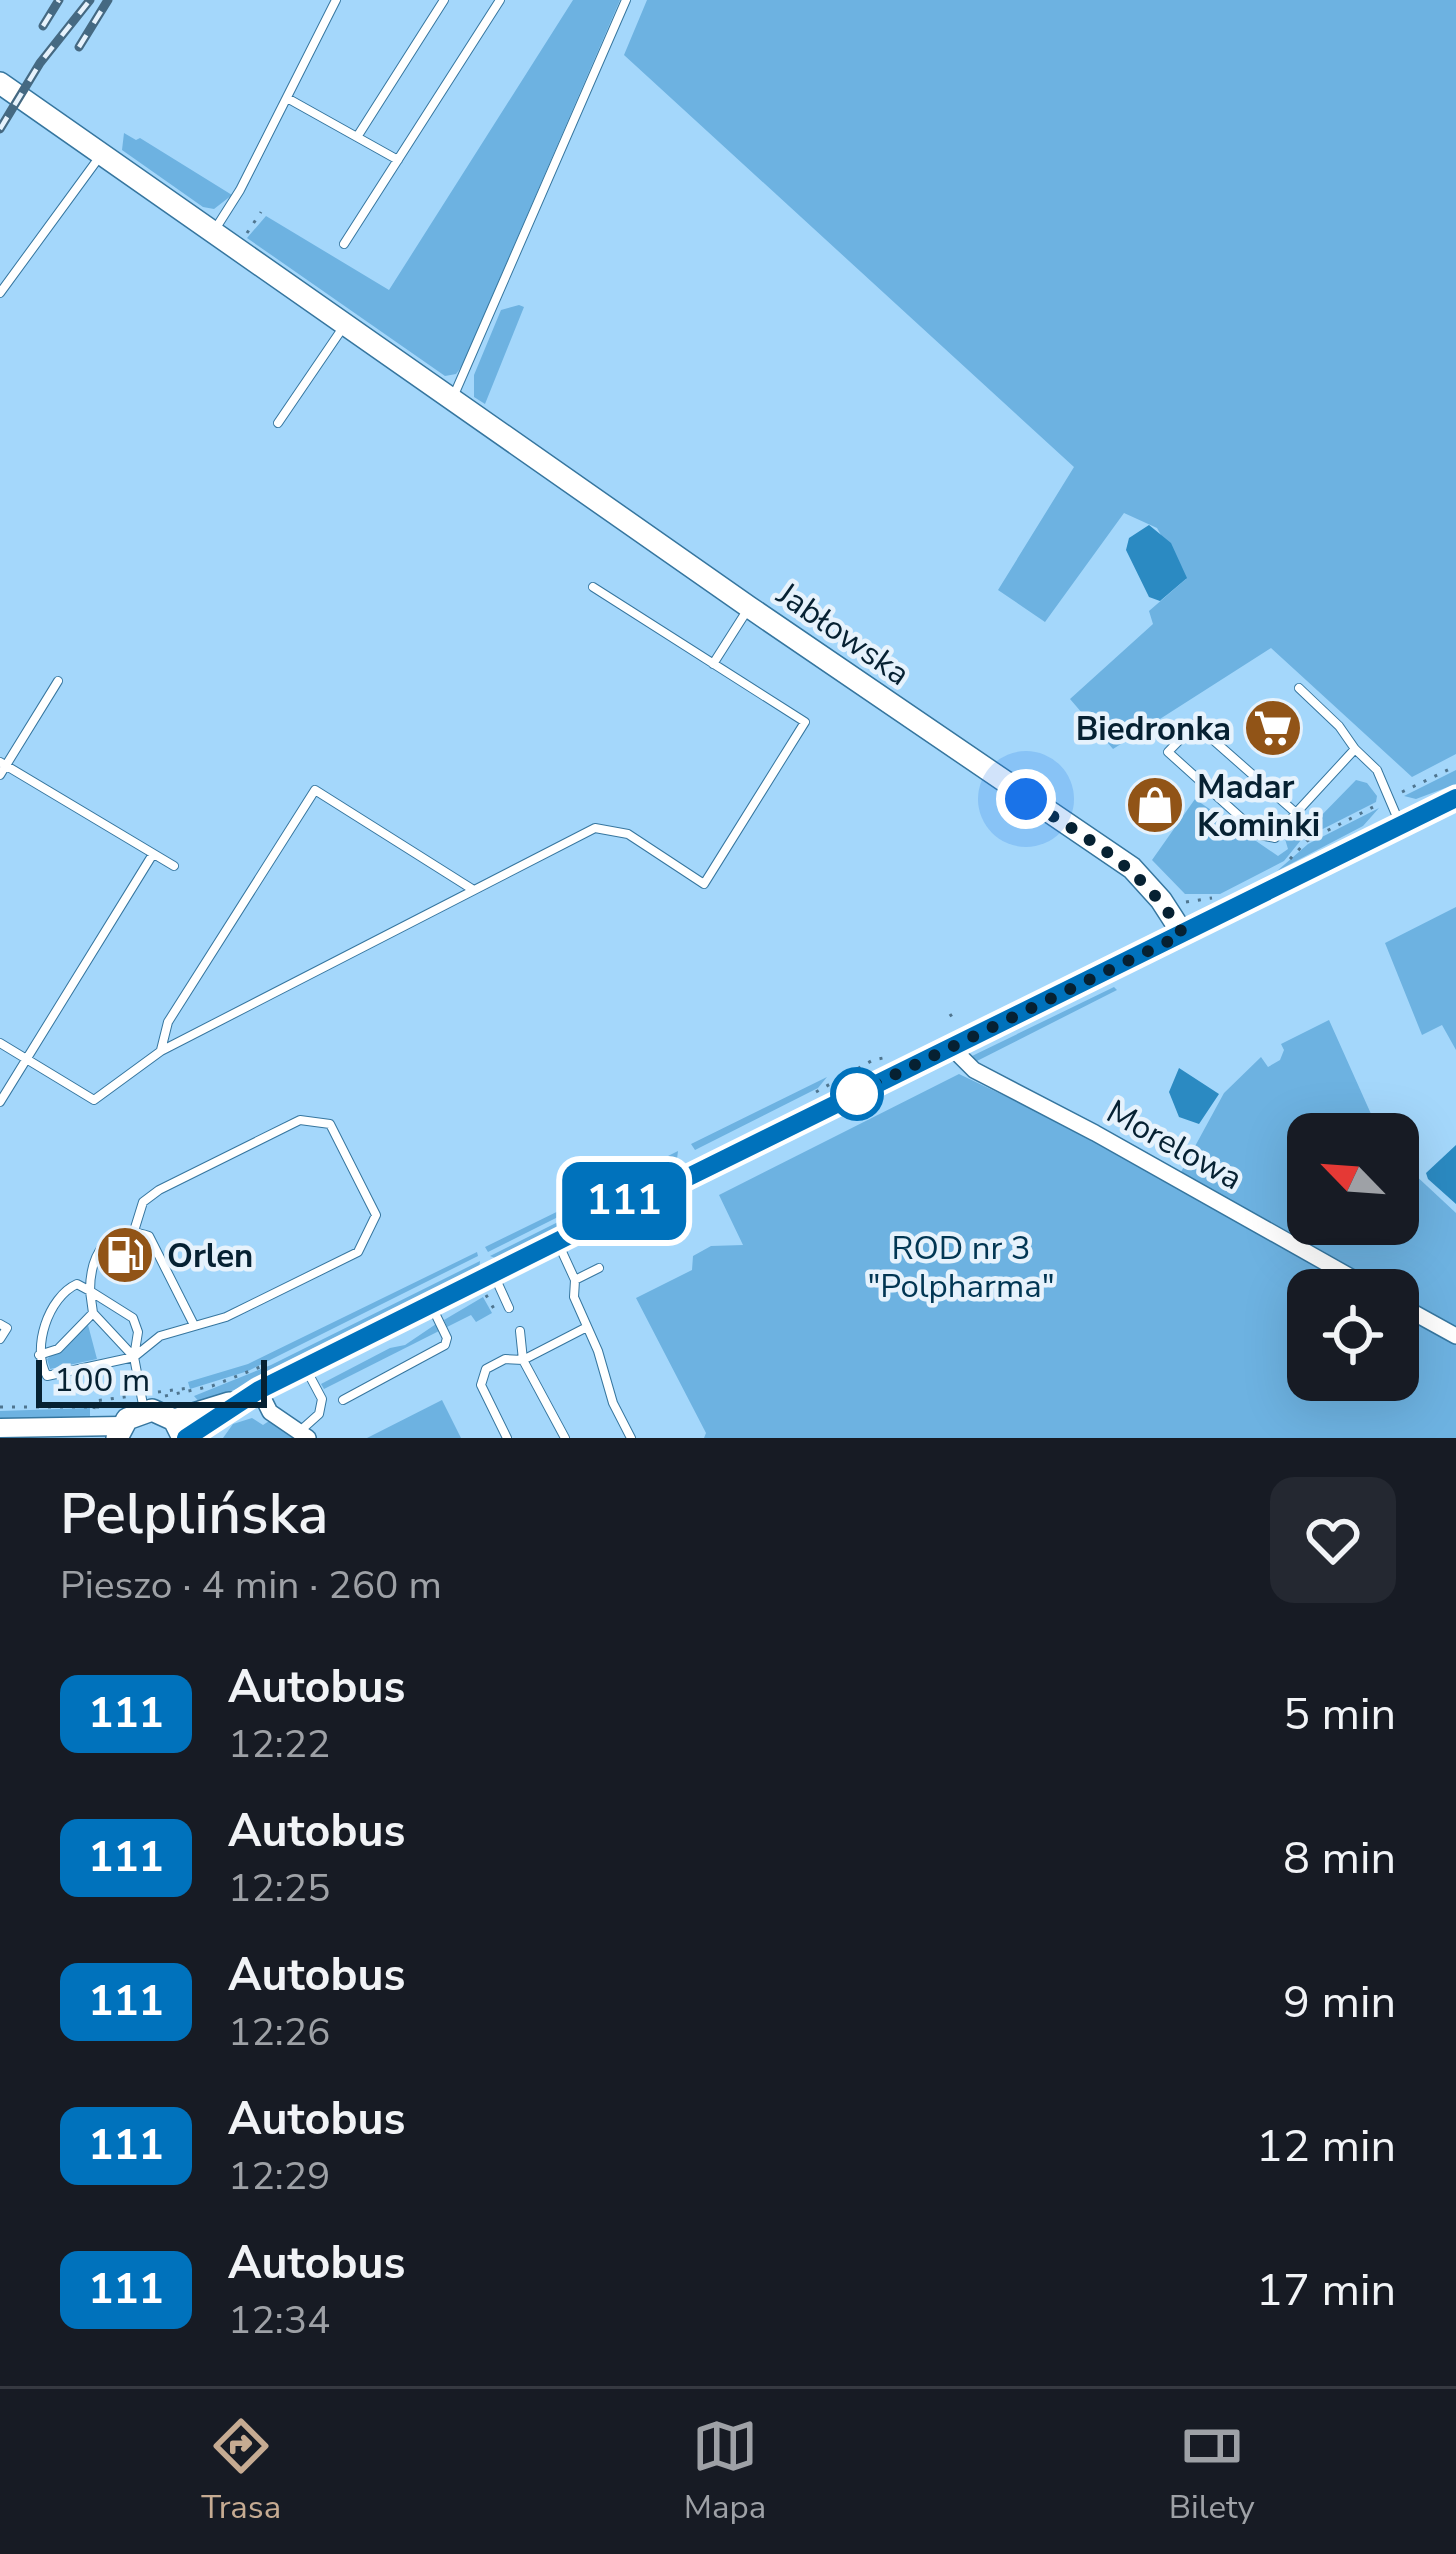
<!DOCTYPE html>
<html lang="pl">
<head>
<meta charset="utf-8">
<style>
	:root { --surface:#171b24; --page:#242831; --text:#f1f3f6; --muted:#9ea1a6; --line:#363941; --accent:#c6ab92 }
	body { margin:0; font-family:"Nunito Sans",sans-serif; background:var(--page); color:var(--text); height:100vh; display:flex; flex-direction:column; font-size:45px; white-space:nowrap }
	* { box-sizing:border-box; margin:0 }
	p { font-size:39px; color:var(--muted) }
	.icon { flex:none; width:66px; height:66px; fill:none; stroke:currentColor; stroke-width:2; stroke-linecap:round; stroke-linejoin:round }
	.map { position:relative; height:1438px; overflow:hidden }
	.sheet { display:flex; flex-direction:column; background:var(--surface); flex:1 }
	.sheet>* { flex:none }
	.badge { padding:0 24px; border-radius:18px; font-size:42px; line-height:78px }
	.needle { width:78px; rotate:295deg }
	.controls { position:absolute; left:1287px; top:1113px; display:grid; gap:24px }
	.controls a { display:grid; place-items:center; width:132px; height:132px; border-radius:24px; background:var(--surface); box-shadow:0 12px 48px #0002; font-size:60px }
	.scale { position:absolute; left:36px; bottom:30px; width:231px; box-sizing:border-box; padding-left:12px; border:6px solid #062132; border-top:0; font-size:33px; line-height:42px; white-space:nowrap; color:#062132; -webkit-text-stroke:9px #e6f2fc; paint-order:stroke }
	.you { position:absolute; width:60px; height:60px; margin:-30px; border:9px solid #fff; border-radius:50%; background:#1a73e8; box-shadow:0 0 0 18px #1a73e833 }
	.map>.badge { position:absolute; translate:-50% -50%; box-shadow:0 0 0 6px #fff }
	.round { display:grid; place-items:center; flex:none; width:126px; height:126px; border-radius:24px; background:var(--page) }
	.head { display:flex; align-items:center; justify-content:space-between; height:204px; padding:0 60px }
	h1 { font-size:57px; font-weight:600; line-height:90px }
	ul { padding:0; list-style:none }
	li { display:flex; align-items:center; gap:36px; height:144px; padding:0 60px }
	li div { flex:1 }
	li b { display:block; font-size:45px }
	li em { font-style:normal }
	li .badge { min-width:132px; font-weight:700; text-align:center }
	.dock { display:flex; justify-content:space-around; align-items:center; height:168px; border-top:3px solid var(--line); background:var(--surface); font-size:33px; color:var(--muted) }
	.dock a { display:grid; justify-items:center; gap:6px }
	.dock .selected { color:var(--accent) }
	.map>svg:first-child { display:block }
	.green { fill:#6db2e1 }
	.water { fill:#2b8ac2 }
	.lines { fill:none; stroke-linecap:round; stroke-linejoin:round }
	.service-casing { stroke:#36769f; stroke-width:10 }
	.minor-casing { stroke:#36769f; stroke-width:18 }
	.tertiary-casing { stroke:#36769f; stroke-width:21 }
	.secondary-casing { stroke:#36769f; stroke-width:24 }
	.path { stroke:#4f758f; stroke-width:3; stroke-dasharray:3 9; stroke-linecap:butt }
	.service { stroke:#fff; stroke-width:8 }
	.minor { stroke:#fff; stroke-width:15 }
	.tertiary { stroke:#fff; stroke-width:18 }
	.secondary { stroke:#fff; stroke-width:21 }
	.rail-casing { stroke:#456982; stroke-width:9 }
	.rail { stroke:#e6f2fc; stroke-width:4.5; stroke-dasharray:14; stroke-linecap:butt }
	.line-casing { stroke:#fff; stroke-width:27 }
	.line { stroke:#0072bc; stroke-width:18 }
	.walk { stroke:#062132; stroke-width:12; stroke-dasharray:0 21.6 }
	.stop-dot { fill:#fff; stroke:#0072bc; stroke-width:6 }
	.labels { text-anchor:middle; stroke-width:9; stroke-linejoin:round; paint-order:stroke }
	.street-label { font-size:33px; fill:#062132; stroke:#e6f2fc }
	.poi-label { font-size:33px; font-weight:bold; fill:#062132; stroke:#e6f2fc; text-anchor:start }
	.park-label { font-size:33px; fill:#013653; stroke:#e6f2fc }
</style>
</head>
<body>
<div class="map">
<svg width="1456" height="1438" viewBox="0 0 1456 1438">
	<rect width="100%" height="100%" fill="#a4d7fb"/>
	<!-- green -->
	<path class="green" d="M573,0H620L462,366L456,374L445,376L247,238L266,216L389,290Z
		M647,0H1456V754L1412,777L1271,648L1113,749L1070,699L1153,624L1149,611L1186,579L1157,528L1124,513L1045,622L998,590L1074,467L624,55Z
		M124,133L136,140L140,138L232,195L214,209L203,207L122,150Z
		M519,305L524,307L485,404L474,397V375L501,310Z
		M1456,770V784L1416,799L1404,796Z
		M1356,780L1367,783L1377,796L1376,802L1301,840L1284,861L1220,894H1185L1152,860L1195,799L1278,856L1288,849L1285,839L1304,817L1315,822Z
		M1379,808L1363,826L1277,871L1308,844Z
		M1456,907V1050L1442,1025L1422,1035L1385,943Z
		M1114,987L1117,990L973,1063L972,1056Z
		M1329,1020L1380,1134H1308V1224H1398V1159L1456,1213V1328L1398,1295V1290H1389L1181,1172L1224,1093L1261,1057L1268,1067L1280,1060L1284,1050L1281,1044Z
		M959,1074L1068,1126L1358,1290H1308V1380H1398V1313L1456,1345V1438H704L706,1433L636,1298L692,1270L693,1256L711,1246L743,1245L719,1195Z
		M827,1077L818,1088L695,1150L691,1144Z
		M678,1151L677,1159L589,1199L588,1196Z
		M581,1200L582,1205L488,1252L485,1247Z
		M584,1209L582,1218L500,1260L490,1256Z
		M477,1252L478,1256L248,1371L190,1389L188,1382L248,1364Z
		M480,1261L479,1271L267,1376L201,1404L194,1396L271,1365Z
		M483,1297L492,1313L476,1322L471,1315L447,1327L444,1320Z
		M436,1324L439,1331L324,1389L321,1384L390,1348L405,1345Z
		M88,1325L97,1359L50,1369L47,1359Z
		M442,1400L461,1438H367Z
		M90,1408V1417L0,1419V1411Z
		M252,1418L263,1425L269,1421L296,1438H223L233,1424Z"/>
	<!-- water -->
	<path class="water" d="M1149,525L1171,543L1187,578L1160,601L1149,597L1126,550L1129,538Z
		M1179,1068L1219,1094L1199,1124L1179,1117L1169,1092Z
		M1456,1145V1204L1428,1179L1426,1173Z"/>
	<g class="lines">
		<defs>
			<path id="service" d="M287,98L398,160
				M357,137L444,0
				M214,231L240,190L336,0
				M344,244L500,0
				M0,293L98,159
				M454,395L626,0
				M278,423L344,326
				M713,664L748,609
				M1299,688L1339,726L1355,749
				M0,762L174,866
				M0,775L58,681
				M1296,813L1275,838L1260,835L1168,752L1195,724L1296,813L1355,749L1377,770L1400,824
				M0,1043L94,1100L161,1051L595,828L628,834L704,884L805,722L593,587
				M161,1050L168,1022L315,790L472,889
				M0,1102L153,854
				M558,1243L575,1280L574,1297L598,1351L613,1403L631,1438
				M494,1275L509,1308
				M575,1280L599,1268
				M0,1324L7,1328L0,1339
				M520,1331L523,1360L565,1438
				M39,1355L58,1349L93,1313
				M134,1357L93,1313L90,1291L77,1284C48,1297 31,1349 47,1376L134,1357L160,1336L226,1317L358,1252L376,1215L330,1124L300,1120L159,1190L143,1202L134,1231
				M343,1400L445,1345L447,1338L432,1307
				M144,1410L134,1357L138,1332L133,1318L90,1291C90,1254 108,1223 149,1236L194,1325
				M300,1431L319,1414L322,1399L306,1369
				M507,1438L481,1385L486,1369L505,1359L523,1360L587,1327"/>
			<path id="minor" d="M951,1047L974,1070L1095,1133L1374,1290
				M1398,1304L1456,1336
				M259,1390L270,1412L308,1438"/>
			<path id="tertiary" d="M0,1428L121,1426"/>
			<path id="secondary" d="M0,83L749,607L1132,868L1161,900L1183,934
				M174,1420L229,1403
				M117,1438L127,1419L152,1410L174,1420L183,1438
				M186,1438L259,1390L584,1228L618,1204L660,1191L1456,798"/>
		</defs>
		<!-- service casing -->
		<use href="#service" class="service-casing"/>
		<!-- minor casing -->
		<use href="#minor" class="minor-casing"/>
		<!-- tertiary casing -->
		<use href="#tertiary" class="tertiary-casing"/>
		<!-- secondary casing -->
		<use href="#secondary" class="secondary-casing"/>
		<!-- path -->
		<path class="path" d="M247,233L261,212
			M1402,792L1456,766
			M1290,859L1307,841L1377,805
			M1186,902L1212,898
			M950,1014L954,1020
			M816,1092L873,1060L888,1057
			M486,1295L497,1314
			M158,1392L189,1388
			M165,1396L212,1386L265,1365
			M0,1407H104
			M94,1409L95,1401L131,1396"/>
		<!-- service -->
		<use href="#service" class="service"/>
		<!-- minor -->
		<use href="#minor" class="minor"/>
		<!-- tertiary -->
		<use href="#tertiary" class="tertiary"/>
		<!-- secondary -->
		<use href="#secondary" class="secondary"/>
		<defs>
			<path id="rail" d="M43,26L59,0
				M79,47L108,0
				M0,129L40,63L90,0"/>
		</defs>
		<!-- rail casing -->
		<use href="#rail" class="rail-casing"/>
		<!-- rail -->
		<use href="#rail" class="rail"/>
	</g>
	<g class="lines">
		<defs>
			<path id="line" d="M186,1438L259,1390L584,1228L618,1204L660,1191L1456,798"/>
		</defs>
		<!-- line casing -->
		<use href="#line" class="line-casing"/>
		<!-- line -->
		<use href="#line" class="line"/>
		<!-- walk -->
		<path class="walk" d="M857,1094L847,1098L1183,934C1140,865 1092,842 1026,799"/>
	</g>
	<!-- icons -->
	<defs>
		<symbol id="supermarket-disc" viewBox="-11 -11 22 22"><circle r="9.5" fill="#915417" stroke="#e6f2fc"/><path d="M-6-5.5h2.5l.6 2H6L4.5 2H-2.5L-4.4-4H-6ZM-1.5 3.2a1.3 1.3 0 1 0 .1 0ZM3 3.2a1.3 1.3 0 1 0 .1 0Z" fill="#fff"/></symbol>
		<symbol id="shop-disc" viewBox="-11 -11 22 22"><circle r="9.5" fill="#915417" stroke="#e6f2fc"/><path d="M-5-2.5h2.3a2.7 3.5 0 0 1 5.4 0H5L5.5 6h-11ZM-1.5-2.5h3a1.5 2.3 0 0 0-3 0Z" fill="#fff"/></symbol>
		<symbol id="fuel-disc" viewBox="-11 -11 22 22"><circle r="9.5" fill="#915417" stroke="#e6f2fc"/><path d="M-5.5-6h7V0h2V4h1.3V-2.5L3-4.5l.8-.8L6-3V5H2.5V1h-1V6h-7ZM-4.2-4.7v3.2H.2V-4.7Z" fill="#fff"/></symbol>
	</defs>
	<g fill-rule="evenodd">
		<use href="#supermarket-disc" x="1240" y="695" width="66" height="66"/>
		<use href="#shop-disc" x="1122" y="772" width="66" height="66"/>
		<use href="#fuel-disc" x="92" y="1222" width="66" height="66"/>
	</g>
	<!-- markers -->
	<circle class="stop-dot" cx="857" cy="1094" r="24"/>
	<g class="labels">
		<!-- street labels -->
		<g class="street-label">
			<text transform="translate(844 633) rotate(35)" y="12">Jabłowska</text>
			<text transform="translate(1175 1144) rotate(29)" y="12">Morelowa</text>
		</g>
		<!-- poi labels -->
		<g class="poi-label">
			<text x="1231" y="740" text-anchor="end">Biedronka</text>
			<text x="1197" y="798">Madar<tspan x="1197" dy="38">Kominki</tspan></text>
			<text x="167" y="1267">Orlen</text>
		</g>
		<!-- park labels -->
		<g class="park-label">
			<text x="961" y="1259">ROD nr 3<tspan x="961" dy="38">"Polpharma"</tspan></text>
		</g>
	</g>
</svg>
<div class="controls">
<a><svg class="needle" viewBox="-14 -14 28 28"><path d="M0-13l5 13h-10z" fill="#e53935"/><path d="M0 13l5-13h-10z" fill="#9ea1a6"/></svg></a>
<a><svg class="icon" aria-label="locate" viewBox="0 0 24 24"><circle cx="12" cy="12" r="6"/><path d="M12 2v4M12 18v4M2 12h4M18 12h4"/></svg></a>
</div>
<div class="scale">100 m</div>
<div class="you" style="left:1026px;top:799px"></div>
<b class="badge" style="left:624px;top:1201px;background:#0072bc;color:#fff">111</b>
</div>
<section class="sheet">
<div class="head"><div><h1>Pelplińska</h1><p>Pieszo · 4 min · 260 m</p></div><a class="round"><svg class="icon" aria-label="heart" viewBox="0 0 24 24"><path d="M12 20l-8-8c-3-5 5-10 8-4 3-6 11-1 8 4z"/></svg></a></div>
<ul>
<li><span class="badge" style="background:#0072bc;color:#fff">111</span><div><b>Autobus</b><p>12:22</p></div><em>5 min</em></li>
<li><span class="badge" style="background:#0072bc;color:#fff">111</span><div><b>Autobus</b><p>12:25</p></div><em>8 min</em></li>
<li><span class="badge" style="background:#0072bc;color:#fff">111</span><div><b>Autobus</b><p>12:26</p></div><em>9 min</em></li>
<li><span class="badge" style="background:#0072bc;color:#fff">111</span><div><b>Autobus</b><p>12:29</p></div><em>12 min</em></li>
<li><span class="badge" style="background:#0072bc;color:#fff">111</span><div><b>Autobus</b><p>12:34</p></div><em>17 min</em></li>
</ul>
</section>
<nav class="dock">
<a class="selected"><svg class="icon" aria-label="directions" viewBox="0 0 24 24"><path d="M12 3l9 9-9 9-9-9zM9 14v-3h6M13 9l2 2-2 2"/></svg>Trasa</a>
<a><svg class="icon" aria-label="map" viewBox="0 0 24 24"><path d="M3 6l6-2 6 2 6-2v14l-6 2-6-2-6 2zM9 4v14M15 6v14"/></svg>Mapa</a>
<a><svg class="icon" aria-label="tickets" viewBox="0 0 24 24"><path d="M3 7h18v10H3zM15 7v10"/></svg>Bilety</a>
</nav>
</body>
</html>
